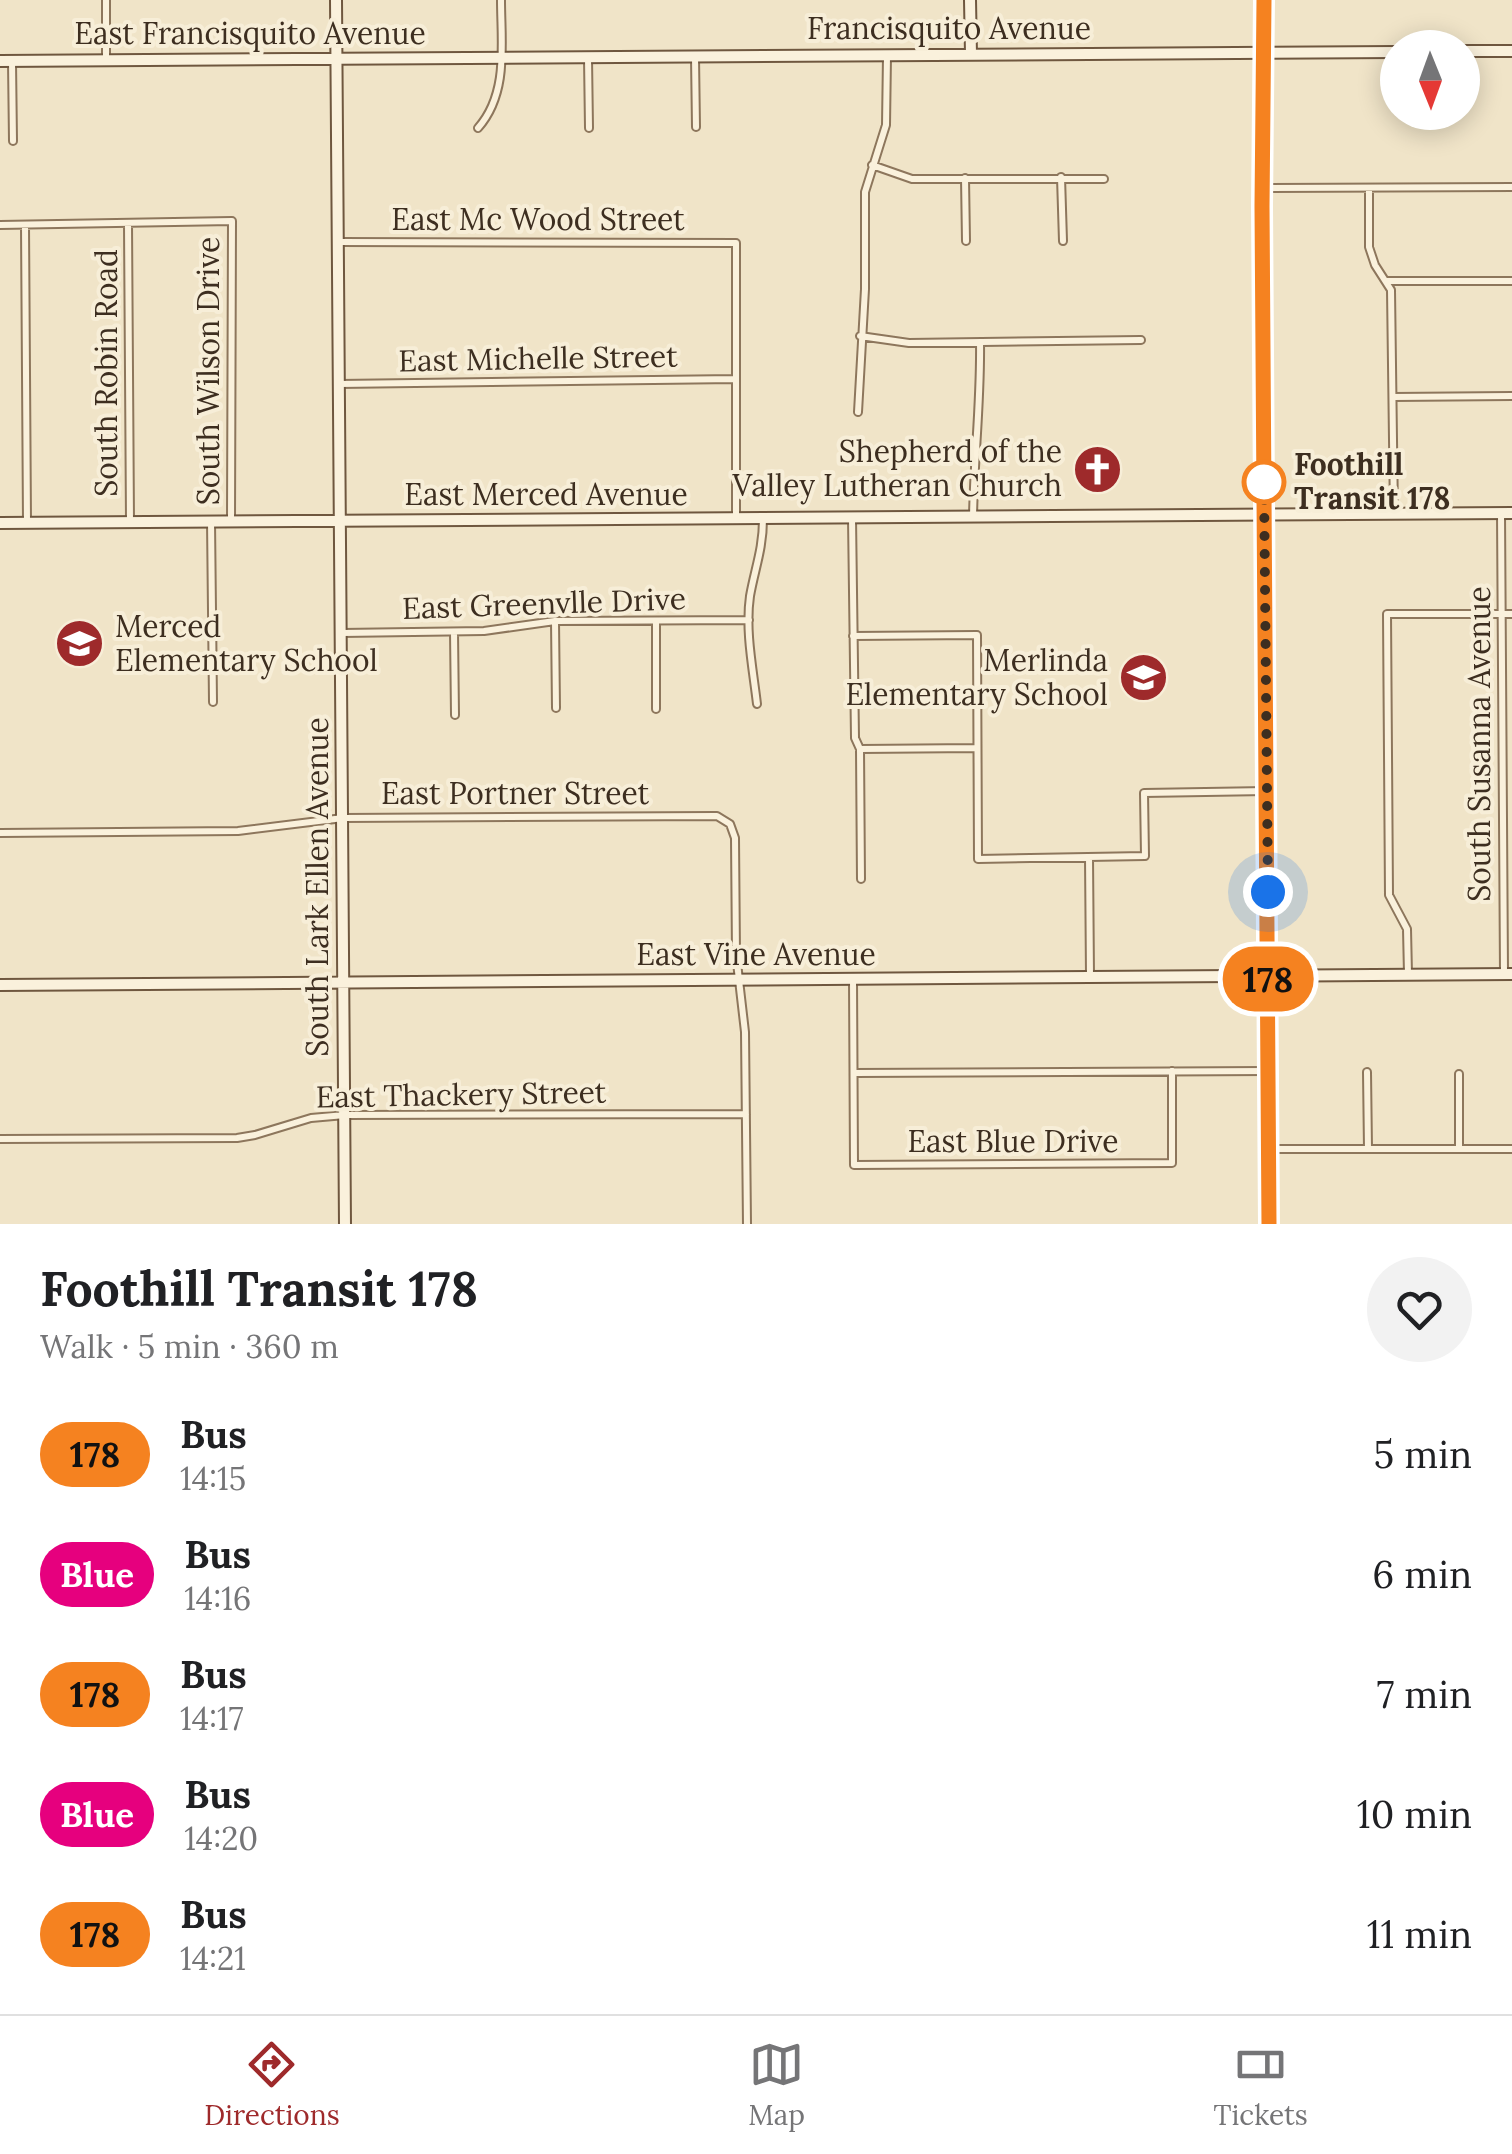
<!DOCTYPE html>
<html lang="en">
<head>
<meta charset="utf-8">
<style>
	:root { --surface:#fff; --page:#f2f2f2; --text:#202124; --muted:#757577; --line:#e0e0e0; --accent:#9e2a2b }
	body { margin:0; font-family:Lora,serif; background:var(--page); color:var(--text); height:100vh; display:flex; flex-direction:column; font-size:38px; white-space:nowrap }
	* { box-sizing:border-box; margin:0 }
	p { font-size:32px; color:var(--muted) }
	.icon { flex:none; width:55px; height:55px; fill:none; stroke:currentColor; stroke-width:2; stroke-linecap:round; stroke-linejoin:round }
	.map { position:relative; height:1224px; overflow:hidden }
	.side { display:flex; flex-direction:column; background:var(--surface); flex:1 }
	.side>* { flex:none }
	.badge { padding:0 20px; border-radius:32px; font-size:35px; line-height:65px }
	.needle { width:65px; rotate:179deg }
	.tools { position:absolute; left:1380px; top:30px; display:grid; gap:20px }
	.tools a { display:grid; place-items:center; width:100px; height:100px; border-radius:50%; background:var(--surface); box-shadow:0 5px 25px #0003; font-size:50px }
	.you { position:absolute; width:50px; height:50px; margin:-25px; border:8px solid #fff; border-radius:50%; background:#1a73e8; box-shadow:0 0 0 15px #1a73e833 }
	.map>.badge { position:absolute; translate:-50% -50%; box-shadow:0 0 0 5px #fff }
	.round { display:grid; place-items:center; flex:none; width:105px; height:105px; border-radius:52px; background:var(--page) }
	.head { display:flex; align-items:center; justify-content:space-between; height:170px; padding:0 40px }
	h1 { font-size:48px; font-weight:700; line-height:75px }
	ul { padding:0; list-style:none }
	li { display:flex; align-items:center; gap:30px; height:120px; padding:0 40px }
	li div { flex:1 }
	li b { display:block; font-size:38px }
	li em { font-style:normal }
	li .badge { min-width:110px; font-weight:700; text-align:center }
	.menu { display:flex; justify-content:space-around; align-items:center; height:140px; border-top:2px solid var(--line); background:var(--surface); font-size:28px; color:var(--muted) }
	.menu a { display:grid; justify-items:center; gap:5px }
	.menu .selected { color:var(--accent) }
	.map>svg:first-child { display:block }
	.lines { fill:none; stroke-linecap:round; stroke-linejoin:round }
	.street-casing { stroke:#8d765c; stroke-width:10 }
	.secondary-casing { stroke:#6f573f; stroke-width:14 }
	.street { stroke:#faf1dc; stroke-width:6 }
	.secondary { stroke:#faf1dc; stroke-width:10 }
	.line-casing { stroke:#fff; stroke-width:22 }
	.line { stroke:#f58220; stroke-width:15 }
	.walk { stroke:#3d2e20; stroke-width:10; stroke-dasharray:0 18 }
	.stop-dot { fill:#fff; stroke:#f58220; stroke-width:5 }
	.labels { text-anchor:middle; stroke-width:8; stroke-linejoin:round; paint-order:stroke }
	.street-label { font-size:30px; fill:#3d2e20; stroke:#f7eed8 }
	.poi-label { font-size:30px; fill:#3d2e20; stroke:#f7eed8; text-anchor:end }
	.stop-label { font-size:30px; font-weight:bold; fill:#3d2e20; stroke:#f7eed8; text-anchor:start }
</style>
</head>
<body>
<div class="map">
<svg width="1512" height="1224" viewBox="0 0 1512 1224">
	<rect width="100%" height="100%" fill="#f0e4c8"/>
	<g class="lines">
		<defs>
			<path id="street" d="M106,0V60
				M695,57L696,127
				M588,58L589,128
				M12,62L13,141
				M478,128C509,93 501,43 501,0
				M872,165L912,179H1104
				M1061,177L1063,241
				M965,178L966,241
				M1263,188L1512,187
				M1369,189V247L1375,265L1391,290L1394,514
				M128,224L130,522
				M0,225L232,221L231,521
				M25,225L27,522
				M340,242L736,243V519
				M1386,281H1512
				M860,336L909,343L1141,340
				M339,384L736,379
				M1393,397L1512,396
				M858,412L865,289V192L886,125L887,56
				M1501,513L1504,973
				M973,517C974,458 981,401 980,342
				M852,518L855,738L860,749L861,879
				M211,521L213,702
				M555,621L556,708
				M656,622V709
				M454,632L455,715
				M342,633L484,631L555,621L749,620
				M853,636L977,635L978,859L1145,856L1144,793L1267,791
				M757,704C753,669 745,631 750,596C755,568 763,549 763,519
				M860,749L977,748
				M0,833L238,831L343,818L717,816L730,824L735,838L736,954L745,1032L747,1224
				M1089,857L1090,976
				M1408,974L1407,929L1389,895L1387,614H1512
				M853,979L854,1165L1172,1163V1071
				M1367,1072L1368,1149
				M854,1073L1268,1071
				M1459,1074V1149
				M0,1139L237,1138L255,1135L311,1118L345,1115L746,1114
				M1269,1149H1512"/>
			<path id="secondary" d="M336,0L345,1224
				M970,0L971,54
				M1264,0L1262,206L1270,1224
				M1462,51H1512
				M0,61L1398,52
				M0,523L1512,513
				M0,985L1512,974"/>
		</defs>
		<!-- street casing -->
		<use href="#street" class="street-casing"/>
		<!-- secondary casing -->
		<use href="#secondary" class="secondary-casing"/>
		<!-- street -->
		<use href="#street" class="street"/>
		<!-- secondary -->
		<use href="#secondary" class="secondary"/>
	</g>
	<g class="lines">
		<defs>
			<path id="line" d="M1264,0L1262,206L1269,1224"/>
		</defs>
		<!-- line casing -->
		<use href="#line" class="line-casing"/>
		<!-- line -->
		<use href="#line" class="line"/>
		<!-- walk -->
		<path class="walk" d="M1264,482L1268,892"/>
	</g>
	<!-- icons -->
	<defs>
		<symbol id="church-disc" viewBox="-11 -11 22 22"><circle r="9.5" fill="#9e2a2b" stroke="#f7eed8"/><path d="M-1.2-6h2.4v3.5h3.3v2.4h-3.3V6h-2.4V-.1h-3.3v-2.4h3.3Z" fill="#fff"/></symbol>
		<symbol id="school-disc" viewBox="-11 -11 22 22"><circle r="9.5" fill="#9e2a2b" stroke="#f7eed8"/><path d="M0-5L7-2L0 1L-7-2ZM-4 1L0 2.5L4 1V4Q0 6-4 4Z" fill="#fff"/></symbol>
	</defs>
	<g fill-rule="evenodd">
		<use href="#church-disc" x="1070" y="442" width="55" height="55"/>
		<use href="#school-disc" x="52" y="616" width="55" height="55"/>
		<use href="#school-disc" x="1116" y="650" width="55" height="55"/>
	</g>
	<!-- markers -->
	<circle class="stop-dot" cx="1264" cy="482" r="20"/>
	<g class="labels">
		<!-- street labels -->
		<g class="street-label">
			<text x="949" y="39">Francisquito Avenue</text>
			<text x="250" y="44">East Francisquito Avenue</text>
			<text x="538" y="230">East Mc Wood Street</text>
			<text transform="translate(538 359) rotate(-1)" y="10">East Michelle Street</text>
			<text transform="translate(209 371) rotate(-90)" y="10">South Wilson Drive</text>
			<text transform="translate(107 373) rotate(-90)" y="10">South Robin Road</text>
			<text x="546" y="505">East Merced Avenue</text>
			<text transform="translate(544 604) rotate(-2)" y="10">East Greenvlle Drive</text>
			<text transform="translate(1480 744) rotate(-90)" y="10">South Susanna Avenue</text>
			<text x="515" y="804">East Portner Street</text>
			<text transform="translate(318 887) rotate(-90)" y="10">South Lark Ellen Avenue</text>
			<text x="756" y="965">East Vine Avenue</text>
			<text transform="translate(461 1095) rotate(-1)" y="10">East Thackery Street</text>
			<text x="1013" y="1152">East Blue Drive</text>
		</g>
		<!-- poi labels -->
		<g class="poi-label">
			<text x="1062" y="462">Shepherd of the<tspan x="1062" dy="34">Valley Lutheran Church</tspan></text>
			<text x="115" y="637" text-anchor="start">Merced<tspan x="115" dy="34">Elementary School</tspan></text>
			<text x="1108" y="671">Merlinda<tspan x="1108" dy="34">Elementary School</tspan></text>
		</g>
		<!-- stop labels -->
		<g class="stop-label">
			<text x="1294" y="475">Foothill<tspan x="1294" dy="34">Transit 178</tspan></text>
		</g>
	</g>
</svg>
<div class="tools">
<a><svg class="needle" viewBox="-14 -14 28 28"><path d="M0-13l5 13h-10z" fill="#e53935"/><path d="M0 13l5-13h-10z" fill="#757577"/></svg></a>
</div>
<div class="you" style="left:1268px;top:892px"></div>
<b class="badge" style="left:1268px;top:979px;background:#f58220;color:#111">178</b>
</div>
<section class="side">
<div class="head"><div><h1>Foothill Transit 178</h1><p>Walk · 5 min · 360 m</p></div><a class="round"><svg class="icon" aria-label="heart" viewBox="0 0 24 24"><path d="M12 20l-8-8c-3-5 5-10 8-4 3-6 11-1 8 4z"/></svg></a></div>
<ul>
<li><span class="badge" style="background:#f58220;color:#111">178</span><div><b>Bus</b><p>14:15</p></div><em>5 min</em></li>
<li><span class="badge" style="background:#e6007e;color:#fff">Blue</span><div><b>Bus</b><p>14:16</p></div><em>6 min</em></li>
<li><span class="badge" style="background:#f58220;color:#111">178</span><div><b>Bus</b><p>14:17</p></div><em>7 min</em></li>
<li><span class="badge" style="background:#e6007e;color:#fff">Blue</span><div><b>Bus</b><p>14:20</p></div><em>10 min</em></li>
<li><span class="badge" style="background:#f58220;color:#111">178</span><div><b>Bus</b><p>14:21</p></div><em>11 min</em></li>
</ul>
</section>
<nav class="menu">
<a class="selected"><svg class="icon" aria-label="directions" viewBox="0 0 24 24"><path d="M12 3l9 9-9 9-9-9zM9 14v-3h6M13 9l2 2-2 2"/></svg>Directions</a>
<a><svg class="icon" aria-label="map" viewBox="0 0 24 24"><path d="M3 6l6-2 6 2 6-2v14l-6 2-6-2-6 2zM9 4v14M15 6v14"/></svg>Map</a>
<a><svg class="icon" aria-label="tickets" viewBox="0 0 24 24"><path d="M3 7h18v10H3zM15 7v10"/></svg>Tickets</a>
</nav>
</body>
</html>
